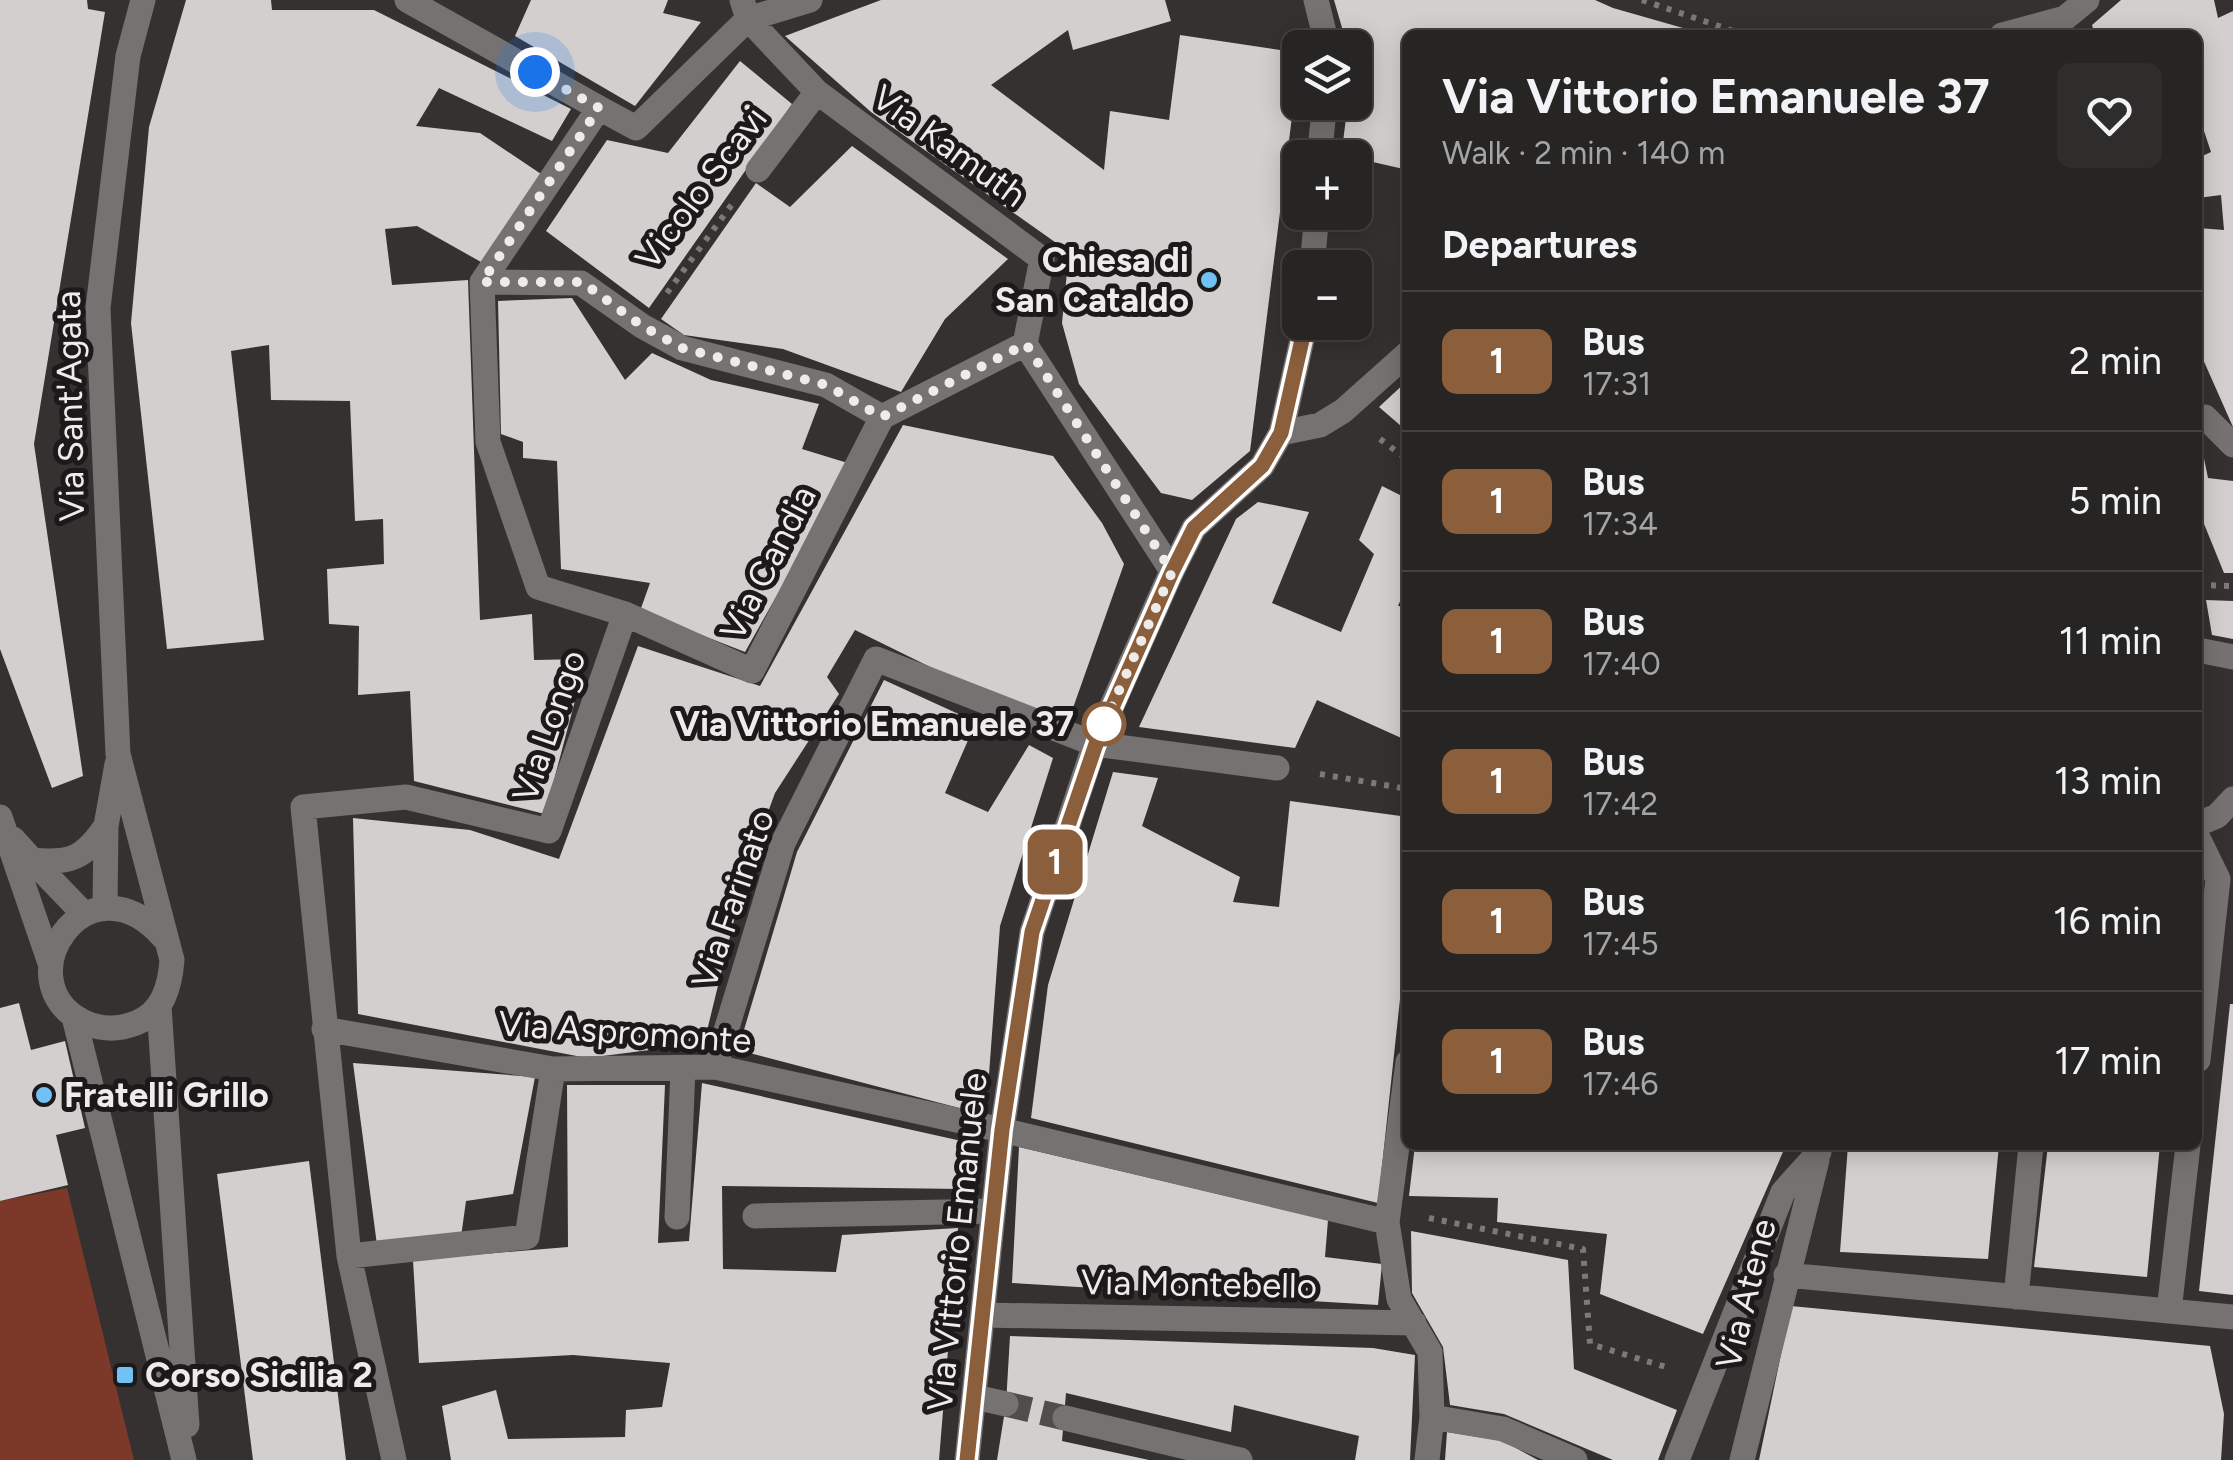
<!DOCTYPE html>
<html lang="en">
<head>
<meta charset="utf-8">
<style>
	:root { --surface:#272524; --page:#2f2d2c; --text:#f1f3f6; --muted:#a4a5a6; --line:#434241 }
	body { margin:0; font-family:Figtree,sans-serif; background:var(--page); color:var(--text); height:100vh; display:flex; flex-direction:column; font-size:38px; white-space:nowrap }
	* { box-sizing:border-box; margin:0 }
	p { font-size:32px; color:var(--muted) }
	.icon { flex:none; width:55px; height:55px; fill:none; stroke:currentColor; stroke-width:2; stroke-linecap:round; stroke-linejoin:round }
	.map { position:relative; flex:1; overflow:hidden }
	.details { position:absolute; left:1402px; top:30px; width:800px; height:1120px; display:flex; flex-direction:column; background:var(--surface); border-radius:15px; box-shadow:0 5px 25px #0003,0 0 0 2px var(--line) }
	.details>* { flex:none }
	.badge { padding:0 20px; border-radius:15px; font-size:35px; line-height:65px }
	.controls { position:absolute; left:1282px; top:30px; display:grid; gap:20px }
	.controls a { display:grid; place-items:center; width:90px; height:90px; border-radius:15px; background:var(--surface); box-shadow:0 5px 25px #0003,0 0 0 2px var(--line); font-size:50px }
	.you { position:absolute; width:50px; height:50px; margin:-25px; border:8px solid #fff; border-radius:50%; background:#1a73e8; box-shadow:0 0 0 15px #1a73e833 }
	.map>.badge { position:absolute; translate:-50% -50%; box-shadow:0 0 0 5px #fff }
	h2 { padding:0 40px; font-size:38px; line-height:90px }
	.round { display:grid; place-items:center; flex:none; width:105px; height:105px; border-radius:15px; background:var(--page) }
	.summary { display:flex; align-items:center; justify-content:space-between; height:170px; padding:0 40px }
	h1 { font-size:48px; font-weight:700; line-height:75px }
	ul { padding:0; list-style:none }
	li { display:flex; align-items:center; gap:30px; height:140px; padding:0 40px; border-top:2px solid var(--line) }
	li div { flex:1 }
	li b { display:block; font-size:38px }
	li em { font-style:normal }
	li .badge { min-width:110px; font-weight:700; text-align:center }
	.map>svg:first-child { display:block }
	.green { fill:#7c3828 }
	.building { fill:#d2cfce }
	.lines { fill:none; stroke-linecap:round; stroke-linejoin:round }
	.street-tunnel { stroke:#504d4c; stroke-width:25; stroke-dasharray:25 12; stroke-linecap:butt }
	.path { stroke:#7c7978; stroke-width:6; stroke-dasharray:5 8; stroke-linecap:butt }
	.street { stroke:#757271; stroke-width:25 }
	.secondary { stroke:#757271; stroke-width:25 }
	.line-casing { stroke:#fff; stroke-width:22 }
	.line { stroke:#8b5e3c; stroke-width:15 }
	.walk { stroke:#eeeceb; stroke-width:10; stroke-dasharray:0 18 }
	.poi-dot { fill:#71c1f5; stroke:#1b1919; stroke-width:4 }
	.stop-dot { fill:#fff; stroke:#8b5e3c; stroke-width:5 }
	.labels { text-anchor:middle; stroke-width:10; stroke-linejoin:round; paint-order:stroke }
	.street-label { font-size:35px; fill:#eeeceb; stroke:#1b1919 }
	.poi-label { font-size:35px; font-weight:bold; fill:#eeeceb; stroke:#1b1919; text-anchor:start }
	.stop-label { font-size:35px; font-weight:bold; fill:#eeeceb; stroke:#1b1919; text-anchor:end }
</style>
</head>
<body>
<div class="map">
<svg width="2233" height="1460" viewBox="0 0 2233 1460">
	<rect width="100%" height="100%" fill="#343130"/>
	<!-- green -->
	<path class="green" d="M67,1188L134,1460H0V1201Z"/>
	<!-- building -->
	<path class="building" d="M0,0H87L88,9L105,12L34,444L83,776L52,788L0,649Z
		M186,0H271L272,10H374L571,109L552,141L439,88L416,126L480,133L541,174L481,262L417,226L385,229L392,285L468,280L480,620L532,614L534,660L586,659L545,814L414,781L410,691L358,695L359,626L329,624L327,569L384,564L383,519L355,521L350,401L271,400L269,345L231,351L264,640L167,649L131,323L149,127Z
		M531,0H668L663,13L701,22L635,106L515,36Z
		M881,0H1165L1171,21L1073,50L1068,30L991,85L1104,170L1110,111L1169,120L1180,35L1300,53L1250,451L1192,500L1161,493L1079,384L1062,323L1069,252L871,112L785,36Z
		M1334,0H1595L1613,8L1704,34L1408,35V170L1355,158H1341L1348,102H1355L1356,39L1345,38Z
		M2121,0H2214L2218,18L2233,11V427L2198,348V228L2224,230L2221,195L2198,198V158L2211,152L2198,113V35H2095L2092,25Z
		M740,61L792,104L649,308L546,231L607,140L668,153Z
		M852,146L1008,259L945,319L901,392L783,349L684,335L661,319L756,183L790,207Z
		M572,298L625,380L652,353L711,380L819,404L802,449L851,464L745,652L640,611L650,583L561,569L557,461L523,458V442L501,434L498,301Z
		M1408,380V432L1379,407Z
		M903,425L1053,456L1102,523L1124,564L1068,722L973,688L855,630L827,677L839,694L775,793L745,875L704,1043L587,1058L358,1014L353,818L470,830L559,859L638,646L760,686Z
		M2201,444L2208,478L2233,481V573H2224L2200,514L2198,515V445Z
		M1382,486L1408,499V583L1398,606L1408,607V741L1317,700L1295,748L1139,727L1236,519L1258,502L1309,512L1272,603L1341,632L1374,554L1359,540Z
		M2206,600L2233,601V639L2212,635Z
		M884,680L976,722L945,793L988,812L1029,745L1053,758L1000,926L986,1115L738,1050L797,852Z
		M1113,772L1158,778L1142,826L1240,877L1233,902L1279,907L1290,801L1408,817V969L1401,990L1378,1203L1031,1118L1048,985Z
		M19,1003L31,1050L65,1041L85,1128L56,1135L68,1185L0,1201V1008Z
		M2230,1004H2233V1295L2199,1291Z
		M353,1063L535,1077L513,1194L466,1201L461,1237L377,1245Z
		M702,1083L975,1144L964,1189L722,1186L723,1269L836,1272L842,1235L958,1228L939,1460H451L442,1406L496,1390L508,1439L625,1437L626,1410L662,1407L670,1363L573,1355L419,1363L413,1260L568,1247L567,1085H665L658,1243L689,1241Z
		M1415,1145H1786L1703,1334L1600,1294L1607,1234L1497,1222L1498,1198L1409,1196Z
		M1848,1145H1999L1988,1259L1840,1252Z
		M2048,1145H2160L2147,1277L2034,1267Z
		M1019,1147L1328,1220L1325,1257L1382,1264L1378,1305L1012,1283Z
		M309,1161L346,1460H253L217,1174Z
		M1411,1231L1568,1260L1574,1369L1677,1410L1658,1460H1613L1504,1414L1450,1405L1443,1347L1412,1293Z
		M1791,1306L2210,1346L2224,1414L2221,1460H1759Z
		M1010,1336L1373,1348L1415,1355L1410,1460H1355L1359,1436L1234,1405L1231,1432L1066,1393L1062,1441L1149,1460H997L1006,1404Z
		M1447,1432L1503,1441L1538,1460H1445Z"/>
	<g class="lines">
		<!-- street-tunnel -->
		<path class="street-tunnel" d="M1006,1404L1065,1418"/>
		<!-- path -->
		<path class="path" d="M1642,0L1745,35
			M667,293L733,203
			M1380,439L1408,460
			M2198,585L2233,586
			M1320,774L1408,789
			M1429,1218L1583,1249L1590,1344L1666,1367"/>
		<!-- street -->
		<path class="street" d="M407,0L599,108
			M742,0L748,19L817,92L1042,259L1025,344L1172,571
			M2002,35L2065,18L2087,0
			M758,170L817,92
			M482,282L581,283L642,326L682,348L826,385L882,417
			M882,417L1025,344
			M2198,419L2205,417L2233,445
			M1281,433L1320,425L1343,411L1408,353
			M625,614L752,671L882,417
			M2198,650L2233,657
			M2198,824L2217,816L2233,799
			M2198,838L2218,879L2198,1060
			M324,1029L553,1069L715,1067L1002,1130L1387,1222
			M1408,1062L1387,1222L1399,1299L1430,1352L1432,1417L1427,1460
			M715,1067L783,843L876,659L1095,744L1277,768
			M755,1216L993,1211
			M677,1217L683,1068
			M349,1256L527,1237L553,1069
			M1786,1275L2233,1317
			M2016,1297L2031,1145
			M2169,1311L2188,1145
			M983,1315L1414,1323
			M975,1397L1006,1404
			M1432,1417L1503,1429L1575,1460
			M1065,1418L1240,1460
			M394,1460L349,1256L303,807L406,797L549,831L625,614L538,587L488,442L482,282L599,108L636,128L748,19L810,0
			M1677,1460L1783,1192L1819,1152
			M1742,1460L1817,1160"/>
		<!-- secondary -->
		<path class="secondary" d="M143,0L128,56L98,308L118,754L172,960C170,986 163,1013 136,1023C118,1030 101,1030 84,1022C2,982 87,851 163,937
			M1316,0L1328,48
			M1319,158L1325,102
			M1312,268L1317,212
			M0,817L50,963
			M13,839L32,860C71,864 84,858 106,826
			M32,860L84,914
			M105,907L106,826L117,764
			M159,1006L187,1425
			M74,1017L184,1460
			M967,1460L1002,1130L1032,932L1095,744L1172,571L1194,528L1262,466L1281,433L1306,322"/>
	</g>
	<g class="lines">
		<defs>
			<path id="line" d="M967,1460L1002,1130L1032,932L1096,744L1172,572L1194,528L1262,466L1281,433L1306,322"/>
		</defs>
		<!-- line casing -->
		<use href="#line" class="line-casing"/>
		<!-- line -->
		<use href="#line" class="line"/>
		<!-- walk -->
		<path class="walk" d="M535,72L599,108L482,282H582L642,326L682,348L826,385L882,417L1026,344L1172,572L1104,724"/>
	</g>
	<!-- markers -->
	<g class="poi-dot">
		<circle cx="1209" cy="280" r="10"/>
		<circle cx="44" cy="1095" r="10"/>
		<rect x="115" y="1365" width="20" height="20" rx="5"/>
	</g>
	<circle class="stop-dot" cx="1104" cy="724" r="20"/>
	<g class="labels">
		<!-- street labels -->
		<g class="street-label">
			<text transform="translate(949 146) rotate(36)" y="12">Via Kamuth</text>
			<text transform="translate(701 188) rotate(-53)" y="12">Vicolo Scavi</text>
			<text transform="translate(70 406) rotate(-91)" y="12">Via Sant'Agata</text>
			<text transform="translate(768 563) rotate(-63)" y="12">Via Candia</text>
			<text transform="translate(549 726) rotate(-71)" y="12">Via Longo</text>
			<text transform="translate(733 899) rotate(-71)" y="12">Via Farinato</text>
			<text transform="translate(625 1032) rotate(4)" y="12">Via Aspromonte</text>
			<text transform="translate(957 1242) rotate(-84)" y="12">Via Vittorio Emanuele</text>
			<text transform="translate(1199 1284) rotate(1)" y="12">Via Montebello</text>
			<text transform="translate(1746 1294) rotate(-76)" y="12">Via Atene</text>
		</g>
		<!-- poi labels -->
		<g class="poi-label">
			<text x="1189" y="272" text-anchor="end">Chiesa di<tspan x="1189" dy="40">San Cataldo</tspan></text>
			<text x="64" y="1107">Fratelli Grillo</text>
			<text x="145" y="1387">Corso Sicilia 2</text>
		</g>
		<!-- stop labels -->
		<g class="stop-label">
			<text x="1074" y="736">Via Vittorio Emanuele 37</text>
		</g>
	</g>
</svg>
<div class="controls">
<a><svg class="icon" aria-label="layers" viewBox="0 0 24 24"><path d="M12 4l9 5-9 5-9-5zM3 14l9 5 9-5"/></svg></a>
<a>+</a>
<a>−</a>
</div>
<div class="you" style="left:535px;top:72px"></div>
<b class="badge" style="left:1055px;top:862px;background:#8b5e3c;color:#fff">1</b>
<section class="details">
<div class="summary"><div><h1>Via Vittorio Emanuele 37</h1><p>Walk · 2 min · 140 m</p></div><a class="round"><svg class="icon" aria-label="heart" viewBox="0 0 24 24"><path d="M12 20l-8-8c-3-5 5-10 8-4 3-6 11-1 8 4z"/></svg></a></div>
<h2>Departures</h2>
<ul>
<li><span class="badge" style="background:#8b5e3c;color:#fff">1</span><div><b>Bus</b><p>17:31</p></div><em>2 min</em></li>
<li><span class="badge" style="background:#8b5e3c;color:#fff">1</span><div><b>Bus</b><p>17:34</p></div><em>5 min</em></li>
<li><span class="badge" style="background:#8b5e3c;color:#fff">1</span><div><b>Bus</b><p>17:40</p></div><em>11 min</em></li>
<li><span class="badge" style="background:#8b5e3c;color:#fff">1</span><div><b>Bus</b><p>17:42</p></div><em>13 min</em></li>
<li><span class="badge" style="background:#8b5e3c;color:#fff">1</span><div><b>Bus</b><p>17:45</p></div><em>16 min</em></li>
<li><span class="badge" style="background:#8b5e3c;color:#fff">1</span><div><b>Bus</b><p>17:46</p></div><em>17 min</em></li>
</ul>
</section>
</div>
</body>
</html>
